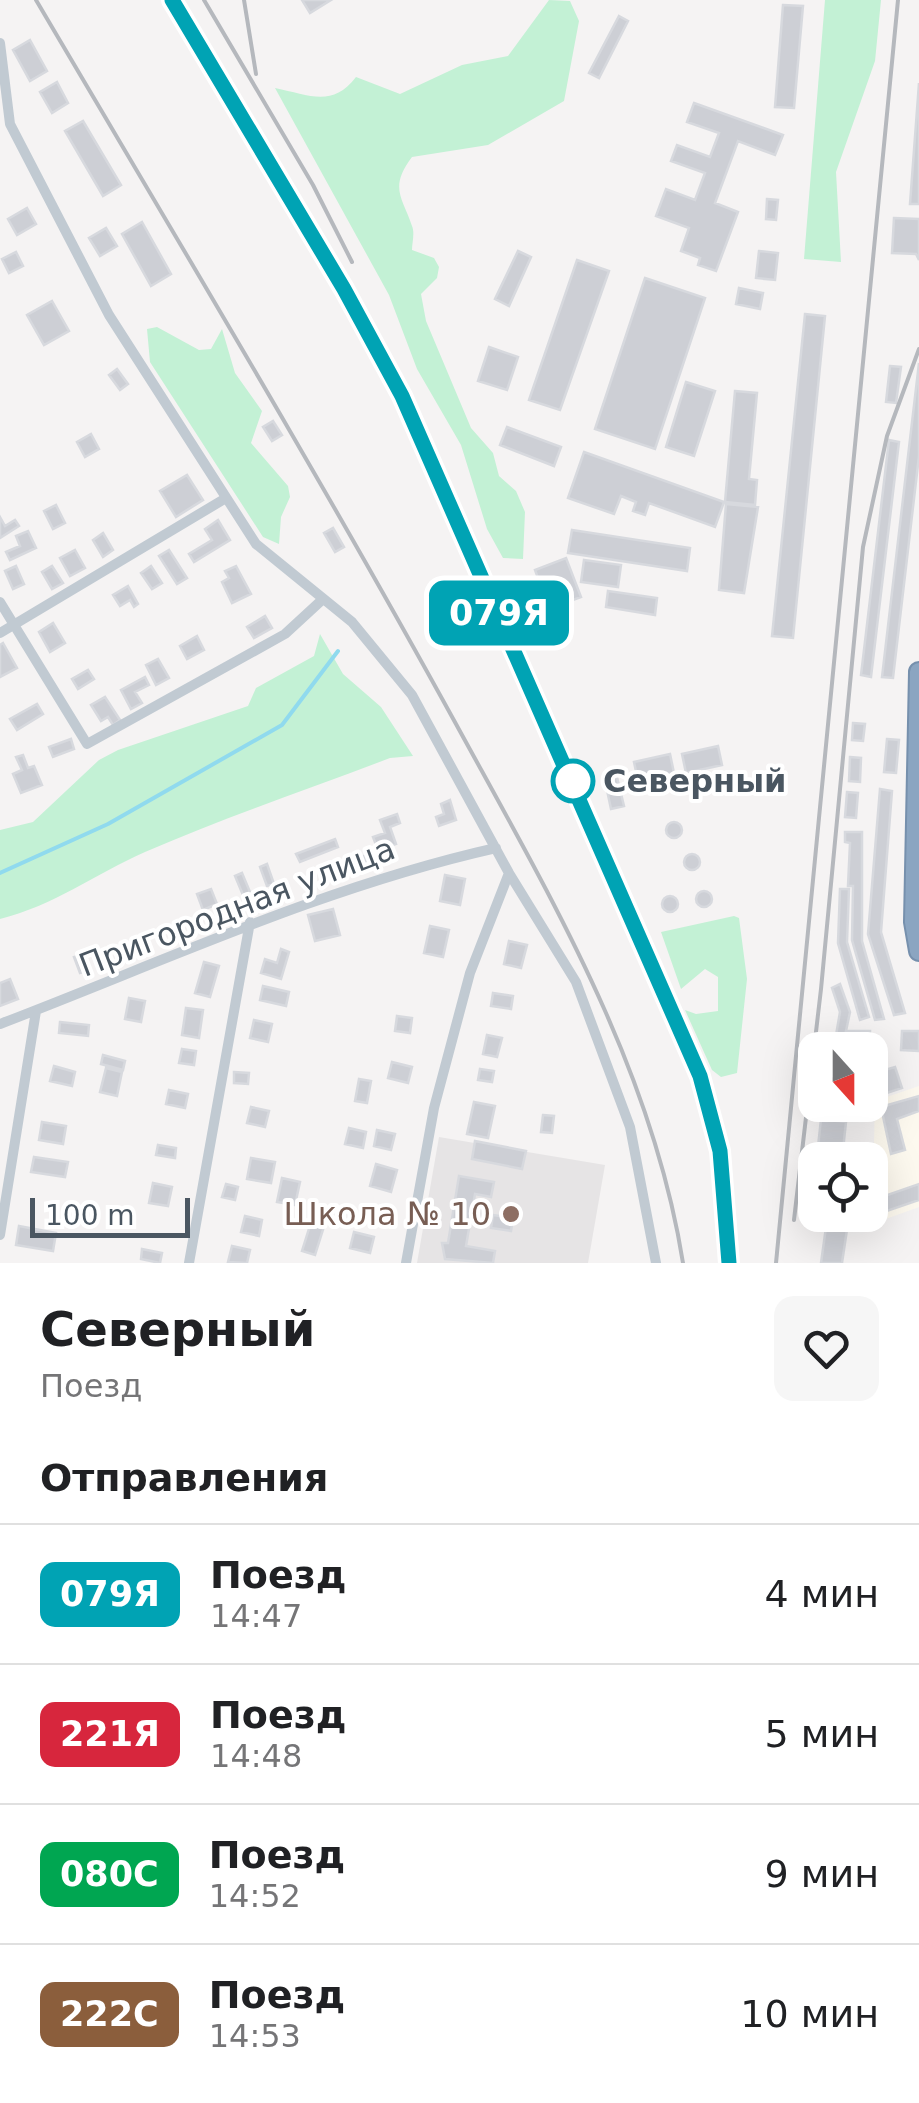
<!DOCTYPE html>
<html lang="ru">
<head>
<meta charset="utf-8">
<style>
	:root { --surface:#fff; --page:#f6f6f6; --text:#202124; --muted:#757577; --line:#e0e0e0 }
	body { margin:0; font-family:"DejaVu Sans",sans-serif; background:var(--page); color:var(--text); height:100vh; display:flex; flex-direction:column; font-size:38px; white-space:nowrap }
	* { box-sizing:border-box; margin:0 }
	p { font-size:32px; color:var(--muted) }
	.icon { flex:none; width:55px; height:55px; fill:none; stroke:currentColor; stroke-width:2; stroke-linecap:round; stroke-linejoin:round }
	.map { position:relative; height:1263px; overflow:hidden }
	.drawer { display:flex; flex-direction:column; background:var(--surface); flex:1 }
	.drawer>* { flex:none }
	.badge { padding:0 20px; border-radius:15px; font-size:35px; line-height:65px }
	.needle { width:65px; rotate:159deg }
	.buttons { position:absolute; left:798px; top:1032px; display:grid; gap:20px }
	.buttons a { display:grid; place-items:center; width:90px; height:90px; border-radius:20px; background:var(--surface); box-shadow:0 10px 40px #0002; font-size:50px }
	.scale { position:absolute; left:30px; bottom:25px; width:160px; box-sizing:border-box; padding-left:10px; border:5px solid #4a5661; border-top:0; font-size:28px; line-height:35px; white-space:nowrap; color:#4a5661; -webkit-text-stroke:8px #fff; paint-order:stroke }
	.map>.badge { position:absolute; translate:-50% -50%; box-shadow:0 0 0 5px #fff }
	h2 { padding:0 40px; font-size:38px; line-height:90px }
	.round { display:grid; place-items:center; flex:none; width:105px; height:105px; border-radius:20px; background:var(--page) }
	.headline { display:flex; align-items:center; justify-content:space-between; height:170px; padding:0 40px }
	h1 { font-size:48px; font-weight:700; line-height:75px }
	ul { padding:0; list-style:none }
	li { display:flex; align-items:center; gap:30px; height:140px; padding:0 40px; border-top:2px solid var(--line) }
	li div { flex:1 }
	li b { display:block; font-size:38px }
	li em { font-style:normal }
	li .badge { min-width:110px; font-weight:700; text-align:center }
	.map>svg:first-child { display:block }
	.commercial { fill:#fdf9ef }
	.education { fill:#e6e4e5 }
	.green { fill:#c3f1d5 }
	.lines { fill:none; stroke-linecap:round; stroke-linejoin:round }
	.stream { stroke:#90daee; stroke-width:4 }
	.building { fill:#cdcfd5; stroke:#d7d9de; stroke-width:2.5 }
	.highway-casing { stroke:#7690ad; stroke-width:22 }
	.street { stroke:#c1cad2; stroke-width:10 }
	.highway { stroke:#8ba5c1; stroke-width:18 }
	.rail { stroke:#b5b8bd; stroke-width:4 }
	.line-casing { stroke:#fff; stroke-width:22 }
	.line { stroke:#00a3b4; stroke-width:15 }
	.stop-dot { fill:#fff; stroke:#00a3b4; stroke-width:5 }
	.education-dot { fill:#8d6e63; stroke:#fff; stroke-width:4 }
	.labels { text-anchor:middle; stroke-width:8; stroke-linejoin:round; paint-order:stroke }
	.stop-label { font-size:32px; font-weight:bold; fill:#4a5661; stroke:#fff; text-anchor:start }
	.street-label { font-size:32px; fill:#4a5661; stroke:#fff }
	.education-label { font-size:32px; fill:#785e54; stroke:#fff; text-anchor:end }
</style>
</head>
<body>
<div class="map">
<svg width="919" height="1263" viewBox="0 0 919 1263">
	<rect width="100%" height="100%" fill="#f5f3f3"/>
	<!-- commercial -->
	<path class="commercial" d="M919,1086V1207L872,1224L875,1101Z"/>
	<!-- education -->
	<path class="education" d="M439,1137L605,1165L588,1263H417Z"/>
	<!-- green -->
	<path class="green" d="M549,0L570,1L579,21L564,101L488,145L412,157C389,188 402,196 412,226C415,233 412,243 412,250L434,258L439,267L437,278L421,294L426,321L471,428L493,453L499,476L516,491L525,512L523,559L503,558L487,529L461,445L417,369L389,295L275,88C310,95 332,108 356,77L400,94L462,65L508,56Z
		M825,0H881L875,61L836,172L841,262L804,259Z
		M157,327L199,350L211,349L222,329L235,373L262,411L251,443L288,486L290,497L281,517L279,544L263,537L150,362L147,329Z
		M320,634L343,674L381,707L413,756L390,758C309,789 225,817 145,852C95,874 53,906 0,919V830L33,822L99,760L118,750L248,706L256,688L314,656Z
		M734,916L739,918L747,979L737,1073L721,1077L712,1070L685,1010L696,1014L718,1011V977L705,969L681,989L661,932Z"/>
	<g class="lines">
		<!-- stream -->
		<path class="stream" d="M0,873L108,824L282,725L338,651"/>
	</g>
	<!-- building -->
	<path class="building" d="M302,0H331L310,13Z
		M783,5L803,6L794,108L775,107Z
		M619,16L628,21L599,78L589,73Z
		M30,40L47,71L30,81L13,50Z
		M57,82L68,103L52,113L40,92Z
		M919,83V204H910Z
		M694,103L783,135L775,155L738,141L715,203L738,212L716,271L698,265L700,258L681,251L689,228L656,216L666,189L695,200L705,173L671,161L677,145L710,157L719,133L687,122Z
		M83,121L121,185L103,196L65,131Z
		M767,199L778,200L776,220L766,219Z
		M27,208L36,224L17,235L8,219Z
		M894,218L919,219V260L916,254L892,253Z
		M142,222L171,274L151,286L122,234Z
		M106,228L117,246L100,256L89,238Z
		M518,251L531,257L509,306L495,299Z
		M759,251L778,253L775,280L756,278Z
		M16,252L23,266L9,273L2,259Z
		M577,260L609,271L560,410L529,400Z
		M645,278L705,298L655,449L595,429Z
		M739,288L763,293L760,309L736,304Z
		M52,301L69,331L44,345L27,315Z
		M805,314L825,316L793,638L772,636Z
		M489,347L518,357L507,390L478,381Z
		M919,363V456L893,678L882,677Z
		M890,366L901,367L896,403L886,402Z
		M117,369L128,384L120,390L109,375Z
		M686,382L715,391L694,456L666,447Z
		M735,391L757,393L749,479L757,480L755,505L725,502Z
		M273,421L282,435L272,441L263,427Z
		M507,427L561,447L554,466L500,445Z
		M91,434L99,449L85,457L77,442Z
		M889,440L899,442L871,677L861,675Z
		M584,452L724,502L715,527L649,503L645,515L633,511L636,502L621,496L614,514L568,498Z
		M187,475L203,500L176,517L160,491Z
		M726,504L758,507L744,593L719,590Z
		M56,505L65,523L53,529L44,511Z
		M0,517L5,526L15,520L19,526L0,538Z
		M218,520L230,540L194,562L189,554L212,540L205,529Z
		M333,528L344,547L335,552L324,533Z
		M572,530L690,548L687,571L568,553Z
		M28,531L36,548L10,560L6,552L20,546L16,536Z
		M103,533L113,550L103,557L93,540Z
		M75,550L85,568L70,576L60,558Z
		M169,550L187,578L177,584L159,556Z
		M566,558L581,597L549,609L535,570Z
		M584,560L621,565L618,587L581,582Z
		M16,566L24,584L13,589L5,571Z
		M52,566L63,583L52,589L42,572Z
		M151,566L162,583L152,589L141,573Z
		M236,566L251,594L232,603L222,582L229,578L225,571Z
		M128,586L138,604L134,607L130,600L120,606L113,595Z
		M608,591L657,598L655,615L606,607Z
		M265,616L272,628L254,638L247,627Z
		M53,623L65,643L50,652L39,632Z
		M197,636L204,650L187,659L180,646Z
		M3,643L17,668L0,677V645Z
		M158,659L169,678L156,685L146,665Z
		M88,670L94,679L78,689L72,679Z
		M145,677L149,685L135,692L142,703L131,709L121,690Z
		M105,697L120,720L113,725L108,717L101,721L91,705Z
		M37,704L43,714L17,730L10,719Z
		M853,723L865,724L863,741L852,740Z
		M71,739L74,749L53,757L49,747Z
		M887,739L899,740L896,773L884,772Z
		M718,746L722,765L686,773L682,754Z
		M670,754L674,773L638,781L634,762Z
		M23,755L28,768L34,766L42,785L21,793L13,774L22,770L16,757Z
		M850,757L861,758L860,782L849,781Z
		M616,773L624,806L611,809L604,776Z
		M880,789L892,791L881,932L905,1013L894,1015L868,934Z
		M847,792L858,793L856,818L845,817Z
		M450,800L456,820L439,826L436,817L444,814L441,804Z
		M397,814L400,823L390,827L396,844L378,850L373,837L385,833L380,820Z
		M666 830a8 8 0 1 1 16 0a8 8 0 1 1-16 0Z
		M845,832H862V941L884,1019L875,1020L852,940L853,886H848L850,843L845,842Z
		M335,839L338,847L300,862L296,854Z
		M376,853L380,866L368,870L364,856Z
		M684 862a8 8 0 1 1 16 0a8 8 0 1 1-16 0Z
		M267,864L274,884L267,886L260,867Z
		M242,873L250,892L243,895L235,876Z
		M445,875L465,879L460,905L440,901Z
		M211,889L217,904L203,910L197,894Z
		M840,889H849L847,942L869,1017L860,1020L838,943Z
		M696 899a8 8 0 1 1 16 0a8 8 0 1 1-16 0Z
		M662 904a8 8 0 1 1 16 0a8 8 0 1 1-16 0Z
		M333,909L340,935L315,941L308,915Z
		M430,926L449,930L443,957L424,953Z
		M509,941L527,945L521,968L504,964Z
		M281,949L289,952L281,979L261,973L265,959L277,963Z
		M85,954L90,970L80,973L74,957Z
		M204,962L219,966L210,997L195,993Z
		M10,979L18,999L0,1006V983Z
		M840,984L850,1012L846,1031H870V1040L835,1041L840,1012L832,988Z
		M263,986L289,992L286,1006L260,1000Z
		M493,993L513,996L511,1009L491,1006Z
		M129,998L145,1001L141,1022L125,1019Z
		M186,1008L203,1010L199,1038L182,1035Z
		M397,1016L412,1018L410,1033L395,1031Z
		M254,1020L272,1024L268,1042L250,1038Z
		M60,1022L89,1025L88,1036L59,1033Z
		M902,1031H919V1051L901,1050Z
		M487,1035L502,1038L497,1057L483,1054Z
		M182,1049L196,1051L194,1065L179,1063Z
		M103,1055L125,1061L123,1070L101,1064Z
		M392,1062L412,1067L408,1083L388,1078Z
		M54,1066L75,1072L72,1086L50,1081Z
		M895,1067L902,1088L881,1095L874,1073Z
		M106,1068L122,1072L117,1096L100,1092Z
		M480,1069L494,1071L492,1082L478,1080Z
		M234,1072L249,1073L248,1084L234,1083Z
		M359,1079L371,1081L367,1103L355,1101Z
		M169,1090L188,1094L185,1108L166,1104Z
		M919,1096V1111L897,1119L905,1150L891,1154L881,1107Z
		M474,1102L495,1106L488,1138L467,1134Z
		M251,1107L269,1111L265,1127L247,1123Z
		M543,1115L554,1116L552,1133L541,1132Z
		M821,1119L846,1122L843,1150L818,1147Z
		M42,1122L66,1126L63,1144L39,1140Z
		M349,1128L366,1132L363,1148L345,1144Z
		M377,1130L395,1134L391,1150L374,1146Z
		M475,1141L526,1151L522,1169L472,1159Z
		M158,1145L176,1148L175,1158L156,1155Z
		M34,1157L68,1162L65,1177L31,1172Z
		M251,1158L275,1162L271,1183L247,1179Z
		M376,1164L397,1170L391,1192L370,1186Z
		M459,1176L494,1182L491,1197L475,1194L466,1246L495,1251L493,1263L445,1259L442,1243H448Z
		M282,1178L300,1182L295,1205L277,1202Z
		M153,1183L172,1187L168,1206L149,1203Z
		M226,1184L238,1187L235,1200L222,1197Z
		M919,1184V1200L881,1213L876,1199Z
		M493,1215L513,1218L511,1231L491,1228Z
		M245,1216L262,1220L259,1236L241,1232Z
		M313,1216L326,1220L315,1255L302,1251Z
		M827,1220L848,1223L842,1263H821Z
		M19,1226L56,1233L53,1251L16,1245Z
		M354,1232L374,1237L370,1253L350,1248Z
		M232,1246L250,1250L247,1263L228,1262Z
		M142,1249L162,1253L160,1263L141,1259Z"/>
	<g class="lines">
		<defs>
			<path id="highway" d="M919,672L914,922L919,951"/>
		</defs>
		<!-- highway casing -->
		<use href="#highway" class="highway-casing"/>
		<!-- street -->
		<path class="street" d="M0,43L10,124L109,315L256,544L352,622L412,695L509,873L576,982L630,1127L656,1263
			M0,602L87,744L285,634L323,599
			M0,633L226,498
			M0,1024C165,961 323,887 496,848
			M0,1235L36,1011
			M189,1263L250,922
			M406,1263L434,1108L470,973L509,873"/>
		<!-- highway -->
		<use href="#highway" class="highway"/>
		<!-- rail -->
		<path class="rail" d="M36,0C178,241 322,480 456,724C550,896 652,1067 683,1263
			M172,0L345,289L402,396L700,1076L720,1151L729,1263
			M204,0L313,185L352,262
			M244,0L256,74
			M794,1220L821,989L863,547L887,436L919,349
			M776,1263L898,0"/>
	</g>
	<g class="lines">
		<defs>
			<path id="line" d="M172,0L344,289L402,396L700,1076L720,1151L729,1263"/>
		</defs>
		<!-- line casing -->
		<use href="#line" class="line-casing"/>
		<!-- line -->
		<use href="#line" class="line"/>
	</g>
	<!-- markers -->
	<circle class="stop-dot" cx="573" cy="781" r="20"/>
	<circle class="education-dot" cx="511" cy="1214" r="10"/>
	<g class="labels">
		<!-- stop labels -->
		<g class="stop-label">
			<text x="603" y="792">Северный</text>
		</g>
		<!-- street labels -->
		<g class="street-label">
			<text transform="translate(237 907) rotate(-21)" y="11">Пригородная улица</text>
		</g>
		<!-- education labels -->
		<g class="education-label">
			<text x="491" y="1225">Школа № 10</text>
		</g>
	</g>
</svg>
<div class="buttons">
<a><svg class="needle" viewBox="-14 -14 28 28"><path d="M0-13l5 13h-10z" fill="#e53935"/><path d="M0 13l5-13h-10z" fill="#757577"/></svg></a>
<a><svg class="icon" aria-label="locate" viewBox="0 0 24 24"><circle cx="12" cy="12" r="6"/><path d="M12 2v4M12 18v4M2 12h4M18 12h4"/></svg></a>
</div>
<div class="scale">100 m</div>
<b class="badge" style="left:499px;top:613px;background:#00a3b4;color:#fff">079Я</b>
</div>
<section class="drawer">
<div class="headline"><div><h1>Северный</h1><p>Поезд</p></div><a class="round"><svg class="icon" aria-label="heart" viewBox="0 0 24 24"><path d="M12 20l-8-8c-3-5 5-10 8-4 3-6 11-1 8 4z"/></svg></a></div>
<h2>Отправления</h2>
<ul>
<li><span class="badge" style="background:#00a3b4;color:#fff">079Я</span><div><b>Поезд</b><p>14:47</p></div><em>4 мин</em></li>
<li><span class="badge" style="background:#d7263d;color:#fff">221Я</span><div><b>Поезд</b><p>14:48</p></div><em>5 мин</em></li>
<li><span class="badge" style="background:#00a651;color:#fff">080С</span><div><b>Поезд</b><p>14:52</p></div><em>9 мин</em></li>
<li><span class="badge" style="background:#8b5e3c;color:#fff">222С</span><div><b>Поезд</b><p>14:53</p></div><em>10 мин</em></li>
</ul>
</section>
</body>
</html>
